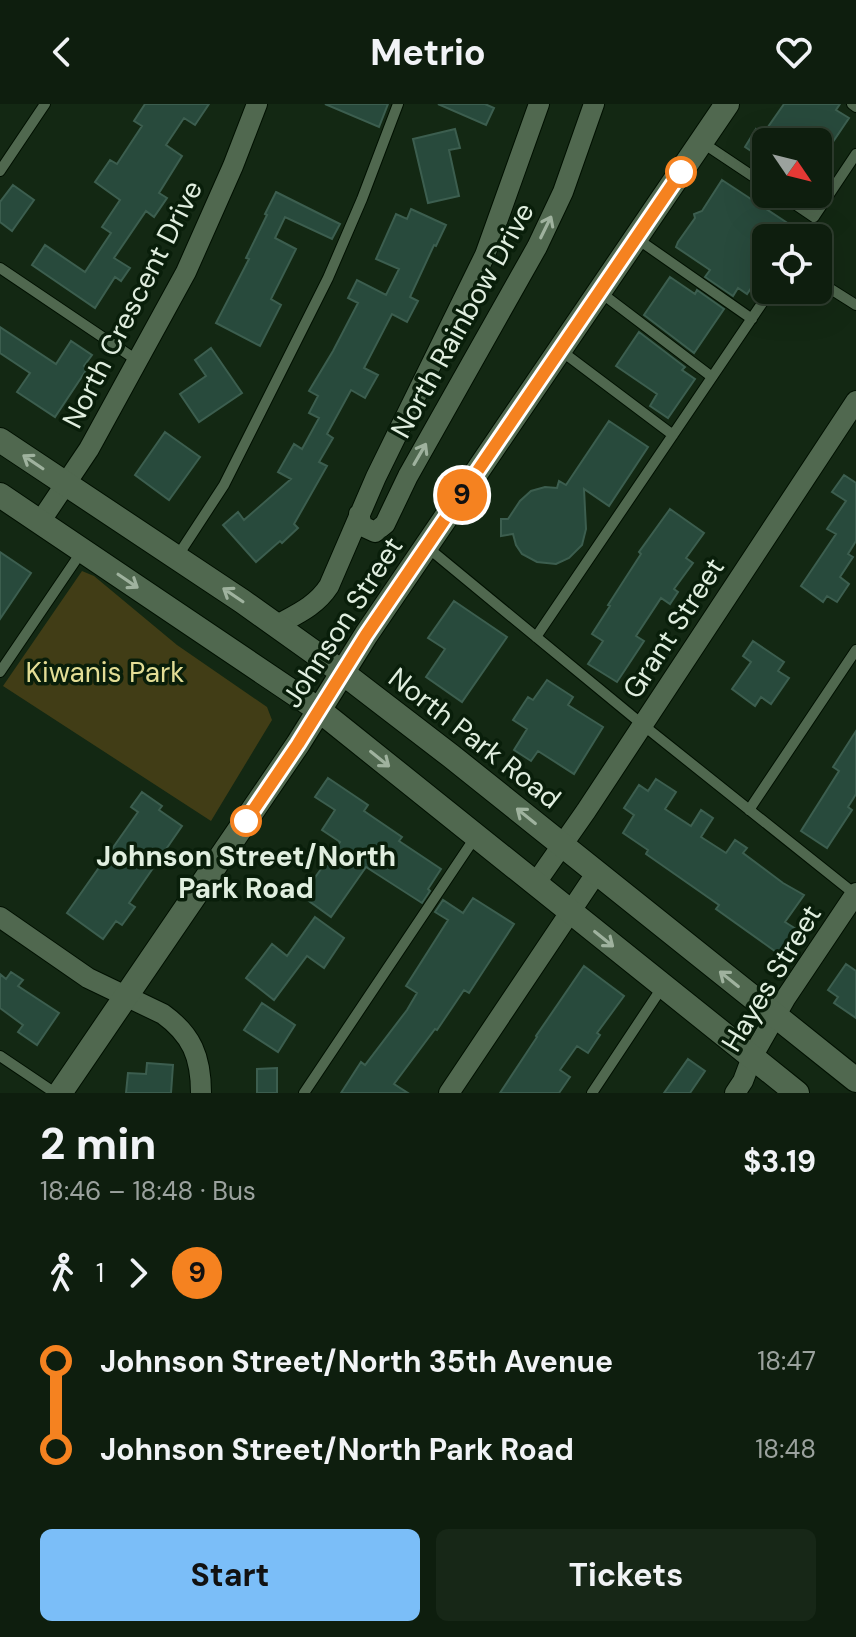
<!DOCTYPE html>
<html lang="en">
<head>
<meta charset="utf-8">
<style>
	:root { --surface:#0e1e0e; --page:#172717; --text:#f1f3f6; --muted:#9ba29e; --line:#2e3c2e; --accent:#7bbef8 }
	body { margin:0; font-family:"DM Sans",sans-serif; background:var(--page); color:var(--text); height:100vh; display:flex; flex-direction:column; font-size:30px; white-space:nowrap }
	* { box-sizing:border-box; margin:0 }
	p { font-size:26px; color:var(--muted) }
	.icon { flex:none; width:44px; height:44px; fill:none; stroke:currentColor; stroke-width:2; stroke-linecap:round; stroke-linejoin:round }
	.map { position:relative; height:989px; overflow:hidden }
	.panel { display:flex; flex-direction:column; background:var(--surface); flex:1 }
	.panel>* { flex:none }
	.badge { padding:0 16px; border-radius:26px; font-size:28px; line-height:52px }
	.needle { width:52px; rotate:125deg }
	.fabs { position:absolute; left:752px; top:24px; display:grid; gap:16px }
	.fabs a { display:grid; place-items:center; width:80px; height:80px; border-radius:12px; background:var(--surface); box-shadow:0 8px 32px #0002,0 0 0 2px var(--line); font-size:40px }
	.map>.badge { position:absolute; translate:-50% -50%; box-shadow:0 0 0 4px #fff }
	.legs { display:flex; align-items:center; gap:12px; height:88px; padding:0 40px; font-size:26px }
	.legs p { margin-inline-start:auto }
	.headline { display:flex; align-items:center; justify-content:space-between; height:136px; padding:0 40px }
	h1 { font-size:44px; font-weight:700; line-height:60px }
	.cta { display:flex; gap:16px; margin-top:auto; padding:16px 40px }
	.cta a { flex:1; height:92px; border-radius:12px; background:var(--accent); color:#111; font-size:32px; font-weight:700; line-height:92px; text-align:center }
	.cta a+a { background:var(--page); color:var(--text) }
	ul { padding:0 40px; list-style:none }
	li { display:flex; align-items:center; gap:28px; height:88px; font-size:30px }
	li i { display:grid; place-items:center; width:12px; height:100%; margin:0 10px; background:currentColor }
	li i::after { content:''; width:20px; height:20px; margin:-10px; border:6px solid; border-radius:50%; background:var(--surface) }
	li p { margin-inline-start:auto }
	li:first-child i { background:linear-gradient(#0000 50%,currentColor 0) }
	li:last-child i { background:linear-gradient(currentColor 50%,#0000 0) }
	header { display:flex; justify-content:space-between; align-items:center; height:104px; padding:0 40px; background:var(--surface); font-size:36px; font-weight:700 }
	.map>svg:first-child { display:block }
	.green { fill:#413d16 }
	.building { fill:#284a3c; stroke:#3c5e4f; stroke-width:2 }
	.lines { fill:none; stroke-linecap:round; stroke-linejoin:round }
	.lane-casing { stroke:#001001; stroke-width:12 }
	.street-casing { stroke:#001001; stroke-width:22 }
	.secondary-casing { stroke:#001001; stroke-width:26 }
	.lane { stroke:#50684f; stroke-width:10 }
	.street { stroke:#50684f; stroke-width:20 }
	.secondary { stroke:#50684f; stroke-width:24 }
	.oneway { stroke:#9fb29e }
	.line-1-casing { stroke:#fff; stroke-width:18 }
	.line-1 { stroke:#f58220; stroke-width:12 }
	.stop-1-dot { fill:#fff; stroke:#f58220; stroke-width:4 }
	.labels { text-anchor:middle; stroke-width:7; stroke-linejoin:round; paint-order:stroke }
	.street-label { font-size:28px; fill:#e0eedf; stroke:#091e0a }
	.park-label { font-size:28px; fill:#e3dd95; stroke:#091e0a }
	.stop-label { font-size:28px; font-weight:bold; fill:#e0eedf; stroke:#091e0a }
</style>
</head>
<body>
<header><svg class="icon" aria-label="back" viewBox="0 0 24 24"><path d="M15 5l-7 7 7 7"/></svg>Metrio<svg class="icon" aria-label="heart" viewBox="0 0 24 24"><path d="M12 20l-8-8c-3-5 5-10 8-4 3-6 11-1 8 4z"/></svg></header>
<div class="map">
<svg width="856" height="989" viewBox="0 0 856 989">
	<rect width="100%" height="100%" fill="#132813"/>
	<!-- green -->
	<path class="green" d="M82,467L94,472L177,541L267,603L272,616L211,717L3,582Z"/>
	<!-- building -->
	<path class="building" d="M145,0H209L195,21L184,14L166,41L182,52L159,89L167,94L154,113L146,107L114,154L130,164L121,177L115,173L95,204L32,161L45,141L85,168L111,129L102,123L120,96L95,78L110,56L117,60L142,22L134,17Z
		M325,0H388L379,23Z
		M438,0H485L494,4L486,21Z
		M784,0H840L836,6L849,14L818,60V38H766V57L745,43L756,25L763,30Z
		M455,25L460,44L449,46L459,92L428,99L413,35Z
		M722,76L792,122L785,134H766V162L747,190L738,184L733,192L705,173L710,166L676,143L678,138L695,114L694,110L702,107Z
		M13,81L34,96L12,127L0,118V98Z
		M276,88L340,120L332,135L285,113L275,134L296,145L271,195L281,201L260,242L216,219L249,155L246,154L267,111L265,110Z
		M411,105L446,121L436,142L434,141L410,193L418,197L407,218L392,210L364,264L378,271L365,294L351,286L327,330L333,334L319,358L327,362L294,420L298,424L282,439L280,437L256,458L223,421L238,408L244,416L291,375L278,368L294,340L302,345L319,314L309,309L318,292L309,287L333,247L358,199L348,194L357,176L386,191L399,165L376,155L396,110L407,115Z
		M670,173L695,190L697,186L724,205L694,249L644,211Z
		M0,223L56,260L71,237L92,251L84,262L87,265L55,313L17,288L30,269L0,249Z
		M639,228L685,263L682,266L695,275L668,314L650,302L657,290L616,262Z
		M211,244L242,289L199,318L180,290L206,272L195,256Z
		M609,317L648,343L609,402L584,385L586,425L582,441L569,454L556,460L537,458L522,450L516,441L513,430L501,432V415H508L520,397L531,387L545,383L557,384L559,377L566,381Z
		M165,328L200,353L169,396L135,371Z
		M844,371L856,379V437L848,450L853,453L840,473L849,480L837,498L827,492L823,498L801,482L836,430L827,425L846,397L832,388Z
		M670,405L704,429L686,454L693,459L674,485L678,488L670,500L661,494L636,532L644,537L617,578L588,560L603,537L592,530L610,502L608,501L641,450L639,448Z
		M0,448L31,469L0,515Z
		M454,497L507,533L462,598L426,573L445,545L428,534Z
		M753,537L784,558L778,567L789,574L771,600L761,593L755,602L732,585L751,558L743,552Z
		M547,576L573,593L568,601L603,623L574,670L538,647L531,657L514,646L527,625L513,616L528,593L533,596Z
		M856,627V690L848,703L852,706L827,744L801,727L839,667L833,663Z
		M328,674L368,701L364,707L402,733L399,737L441,765L428,785L430,787L422,799L366,763L331,813L302,792L340,738L322,726L335,706L315,693Z
		M656,675L676,688L665,705L691,722L701,706L713,714L701,733L726,749L735,736L747,744L743,749L783,779L804,791L785,818L796,825L779,850L716,805L719,801L646,750L648,746L623,729L634,711L624,704L639,681L648,687Z
		M142,688L162,702L159,706L182,722L129,799L135,803L122,821L116,817L103,835L67,809L138,708L131,703Z
		M473,794L514,820L469,889L464,886L437,926L435,925L394,980L408,989H341L361,958L365,961L407,906L417,889L406,882L448,816L435,808L443,796L463,809Z
		M315,813L344,834L324,864L307,852L274,896L246,874L272,840L287,852Z
		M846,860L856,867V914L834,899L838,893L828,886Z
		M584,862L624,892L597,929L600,931L588,949L577,942L560,966L570,973L559,989H500L537,933L536,932Z
		M11,868L23,876L18,882L59,909L37,941L18,928L23,921L0,904V870L6,875Z
		M262,899L295,921L278,948L244,926Z
		M688,955L705,967L690,989H664Z
		M147,959L173,961L171,989H126L128,969L146,970Z
		M277,964V989H257V965Z"/>
	<g class="lines">
		<defs>
			<path id="lane" d="M852,0L856,3
				M703,39L766,81
				M0,67L45,0
				M780,90L814,113L856,50
				M636,134L752,215
				M0,164L138,257
				M818,177L856,201
				M600,188L712,273
				M560,246L673,331
				M427,443L643,621L856,791
				M177,453L224,381L328,174L362,95L398,0
				M536,533L771,186
				M0,568L82,447
				M749,706L856,546
				M0,952L55,989
				M304,989L476,732
				M592,989L663,882"/>
			<path id="street" d="M359,410L362,422L375,428L385,420L408,372L537,143L563,88L594,0
				M40,418L89,345L186,168L233,62L257,0
				M277,521C297,510 316,502 329,482L376,373L485,151L539,0
				M535,780L586,707L856,297
				M0,813L88,874L163,910C192,931 201,953 201,989
				M449,989L597,768
				M735,989L743,977L752,953L785,895L856,789"/>
			<path id="secondary" d="M0,336L242,497L343,569L451,652L856,976
				M0,391L319,606L797,989
				M60,989L298,640L366,531L727,0"/>
		</defs>
		<!-- lane casing -->
		<use href="#lane" class="lane-casing"/>
		<!-- street casing -->
		<use href="#street" class="street-casing"/>
		<!-- secondary casing -->
		<use href="#secondary" class="secondary-casing"/>
		<!-- lane -->
		<use href="#lane" class="lane"/>
		<!-- street -->
		<use href="#street" class="street"/>
		<!-- secondary -->
		<use href="#secondary" class="secondary"/>
	</g>
	<!-- one-way arrows -->
	<defs><path id="oneway-shaft" d="M-6 0H5M1.5-3L5.5 0L1.5 3" fill="none" stroke-width="1.6" stroke-linecap="round" stroke-linejoin="round" transform="scale(2)"/></defs>
	<g class="oneway">
		<use href="#oneway-shaft" transform="translate(546 123) rotate(-64)"/>
		<use href="#oneway-shaft" transform="translate(420 350) rotate(-60)"/>
		<use href="#oneway-shaft" transform="translate(33 358) rotate(-146)"/>
		<use href="#oneway-shaft" transform="translate(128 477) rotate(34)"/>
		<use href="#oneway-shaft" transform="translate(233 491) rotate(-146)"/>
		<use href="#oneway-shaft" transform="translate(380 655) rotate(39)"/>
		<use href="#oneway-shaft" transform="translate(526 712) rotate(-141)"/>
		<use href="#oneway-shaft" transform="translate(604 835) rotate(39)"/>
		<use href="#oneway-shaft" transform="translate(729 875) rotate(-141)"/>
	</g>
	<g class="lines">
		<defs>
			<path id="line-1" d="M246,717L298,640L366,531L681,68"/>
		</defs>
		<!-- line-1 casing -->
		<use href="#line-1" class="line-1-casing"/>
		<!-- line-1 -->
		<use href="#line-1" class="line-1"/>
	</g>
	<!-- markers -->
	<g class="stop-1-dot">
		<circle cx="681" cy="68" r="14"/>
		<circle cx="246" cy="717" r="14"/>
	</g>
	<g class="labels">
		<!-- street labels -->
		<g class="street-label">
			<text transform="translate(132 200) rotate(-63)" y="10">North Crescent Drive</text>
			<text transform="translate(462 216) rotate(-61)" y="10">North Rainbow Drive</text>
			<text transform="translate(342 518) rotate(-57)" y="10">Johnson Street</text>
			<text transform="translate(673 524) rotate(-57)" y="10">Grant Street</text>
			<text transform="translate(475 634) rotate(38)" y="10">North Park Road</text>
			<text transform="translate(771 874) rotate(-59)" y="10">Hayes Street</text>
		</g>
		<!-- park labels -->
		<g class="park-label">
			<text x="105" y="578">Kiwanis Park</text>
		</g>
		<!-- stop labels -->
		<g class="stop-label">
			<text x="246" y="762">Johnson Street/North<tspan x="246" dy="32">Park Road</tspan></text>
		</g>
	</g>
</svg>
<div class="fabs">
<a><svg class="needle" viewBox="-14 -14 28 28"><path d="M0-13l5 13h-10z" fill="#e53935"/><path d="M0 13l5-13h-10z" fill="#9ba29e"/></svg></a>
<a><svg class="icon" aria-label="locate" viewBox="0 0 24 24"><circle cx="12" cy="12" r="6"/><path d="M12 2v4M12 18v4M2 12h4M18 12h4"/></svg></a>
</div>
<b class="badge" style="left:462px;top:391px;background:#f58220;color:#111">9</b>
</div>
<section class="panel">
<div class="headline"><div><h1>2 min</h1><p>18:46 – 18:48 · Bus</p></div><b>$3.19</b></div>
<div class="legs"><svg class="icon" aria-label="walk" viewBox="0 0 24 24"><circle cx="13" cy="4" r="2"/><path d="M13 8l-2 6 4 7M11 14l-3 7M7 12l3-4h3l4 4"/></svg>1<svg class="icon" aria-label="forward" viewBox="0 0 24 24"><path d="M9 5l7 7-7 7"/></svg><b class="badge" style="background:#f58220;color:#111">9</b></div>
<ul>
<li><i style="color:#f58220"></i><b>Johnson Street/North 35th Avenue</b><p>18:47</p></li>
<li><i style="color:#f58220"></i><b>Johnson Street/North Park Road</b><p>18:48</p></li>
</ul>
<div class="cta"><a>Start</a><a>Tickets</a></div>
</section>
</body>
</html>
